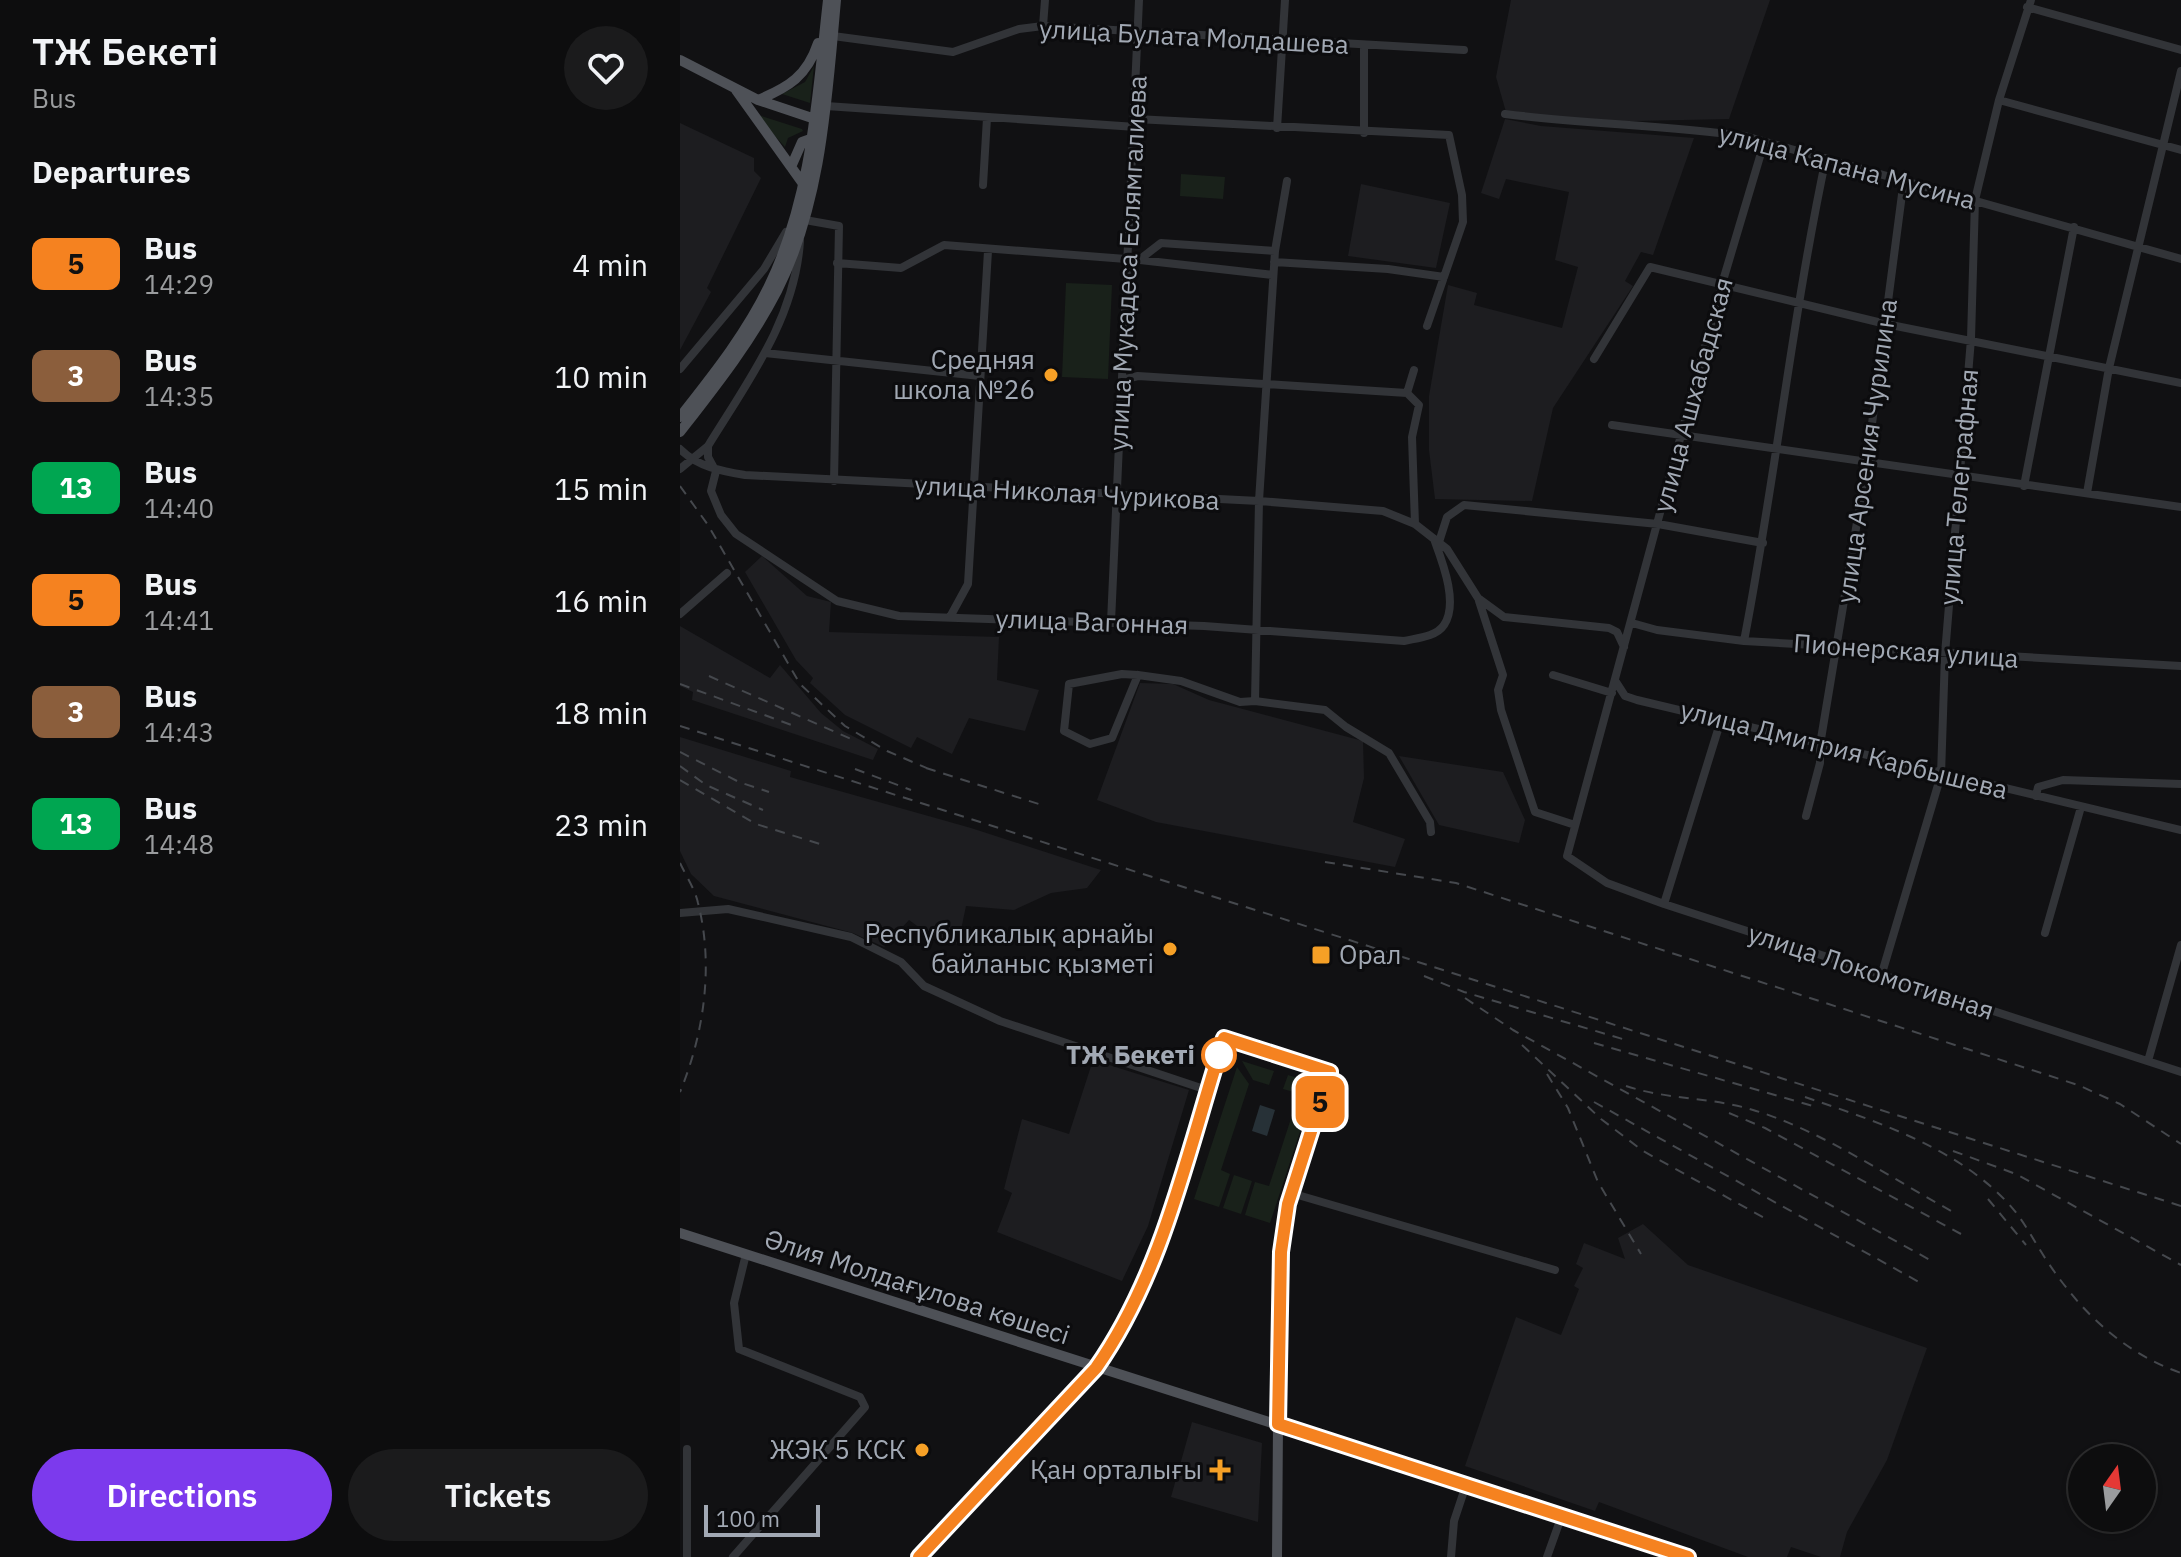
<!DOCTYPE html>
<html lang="en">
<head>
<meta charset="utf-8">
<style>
	:root { --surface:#0d0d0e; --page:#1b1b1c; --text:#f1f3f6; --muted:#9a9c9e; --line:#2d2d2e; --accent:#7c3aed }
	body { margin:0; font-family:"IBM Plex Sans",sans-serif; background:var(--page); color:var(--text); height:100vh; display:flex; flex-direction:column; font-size:30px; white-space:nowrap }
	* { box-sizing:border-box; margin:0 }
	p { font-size:26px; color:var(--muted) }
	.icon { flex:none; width:44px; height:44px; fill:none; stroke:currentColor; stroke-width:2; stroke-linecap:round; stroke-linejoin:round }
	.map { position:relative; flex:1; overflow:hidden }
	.sheet { display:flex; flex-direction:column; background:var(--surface); width:680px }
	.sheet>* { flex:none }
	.badge { padding:0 16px; border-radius:12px; font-size:28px; line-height:52px }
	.needle { width:52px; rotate:14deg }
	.buttons { position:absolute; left:1388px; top:1444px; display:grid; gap:16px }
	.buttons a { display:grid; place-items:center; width:88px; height:88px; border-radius:50%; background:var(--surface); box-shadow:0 2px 6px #0004,0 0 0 2px var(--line); font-size:40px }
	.scale { position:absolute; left:24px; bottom:20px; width:116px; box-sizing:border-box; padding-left:8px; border:4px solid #a2a9b4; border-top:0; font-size:22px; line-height:28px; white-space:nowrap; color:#a2a9b4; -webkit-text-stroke:6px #0c0c0e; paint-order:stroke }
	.map>.badge { position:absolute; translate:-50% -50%; box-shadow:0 0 0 4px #fff }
	h2 { padding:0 32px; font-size:30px; line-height:72px }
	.round { display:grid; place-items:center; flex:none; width:84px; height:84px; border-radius:42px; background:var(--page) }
	.head { display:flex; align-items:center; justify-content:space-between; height:136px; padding:0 32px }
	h1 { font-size:38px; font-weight:600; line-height:60px }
	.primary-button { display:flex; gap:16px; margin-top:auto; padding:16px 32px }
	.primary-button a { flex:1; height:92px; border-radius:48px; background:var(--accent); color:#fff; font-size:32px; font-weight:600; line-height:92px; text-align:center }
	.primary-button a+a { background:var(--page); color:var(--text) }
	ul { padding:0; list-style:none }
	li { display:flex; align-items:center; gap:24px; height:112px; padding:0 32px }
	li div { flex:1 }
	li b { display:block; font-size:30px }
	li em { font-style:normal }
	li .badge { min-width:88px; font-weight:700; text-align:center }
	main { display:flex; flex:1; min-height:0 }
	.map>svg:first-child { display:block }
	.built { fill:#1d1d20 }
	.green { fill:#19211a }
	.water { fill:#273137 }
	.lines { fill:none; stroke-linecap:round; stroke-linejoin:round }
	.minor { stroke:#323438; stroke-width:8 }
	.major { stroke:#4e5157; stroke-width:10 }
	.rail { stroke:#45484d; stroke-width:2; stroke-dasharray:10 8; stroke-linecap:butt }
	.line-casing { stroke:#fff; stroke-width:18 }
	.line { stroke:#f58220; stroke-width:12 }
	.poi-dot { fill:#f6a026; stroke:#0c0c0e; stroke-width:3 }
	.stop-dot { fill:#fff; stroke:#f58220; stroke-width:4 }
	.labels { text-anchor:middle; stroke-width:6; stroke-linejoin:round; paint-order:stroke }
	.street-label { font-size:26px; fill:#a2a9b4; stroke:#0c0c0e }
	.poi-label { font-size:26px; fill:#a2a9b4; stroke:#0c0c0e; text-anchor:end }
	.stop-label { font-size:26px; font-weight:bold; fill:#a2a9b4; stroke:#0c0c0e; text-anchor:end }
</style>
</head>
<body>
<main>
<section class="sheet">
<div class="head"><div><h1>ТЖ Бекеті</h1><p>Bus</p></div><a class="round"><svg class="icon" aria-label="heart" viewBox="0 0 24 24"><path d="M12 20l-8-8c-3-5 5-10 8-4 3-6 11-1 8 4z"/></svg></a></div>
<h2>Departures</h2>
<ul>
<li><span class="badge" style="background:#f58220;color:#111">5</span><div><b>Bus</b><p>14:29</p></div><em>4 min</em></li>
<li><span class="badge" style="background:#8b5e3c;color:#fff">3</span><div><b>Bus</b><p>14:35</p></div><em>10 min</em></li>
<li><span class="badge" style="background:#00a651;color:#fff">13</span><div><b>Bus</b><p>14:40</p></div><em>15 min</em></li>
<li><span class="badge" style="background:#f58220;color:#111">5</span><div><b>Bus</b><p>14:41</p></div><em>16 min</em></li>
<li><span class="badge" style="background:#8b5e3c;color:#fff">3</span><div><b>Bus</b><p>14:43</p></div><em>18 min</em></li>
<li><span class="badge" style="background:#00a651;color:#fff">13</span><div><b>Bus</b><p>14:48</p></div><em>23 min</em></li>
</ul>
<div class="primary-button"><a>Directions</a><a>Tickets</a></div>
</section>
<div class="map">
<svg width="1501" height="1557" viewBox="0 0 1501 1557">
	<rect width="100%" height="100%" fill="#111113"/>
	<!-- built -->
	<path class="built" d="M831,0H1090L1049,119L908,122L826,112L816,77Z
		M825,119L861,126L1014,138L973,255L961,252L945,281L953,286L873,408L852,501L755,499L749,450V396L768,285L797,293L794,305L882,328L898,267L875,260L889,192L826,179L819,199L801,193Z
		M0,123L74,158V171L81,178L27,288L31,292L0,350Z
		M681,184L770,203L756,268L668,256Z
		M82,556L127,596L151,602L149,632L319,637L317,680L359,690L345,731L289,718L272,754L237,737L231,748L165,715L130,683L133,678L116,660L65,572Z
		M0,626L90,678L100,665L141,713L163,731L198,749L193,760L12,700L13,692L0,686Z
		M460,683L493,684L529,700L683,741L684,778L673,822L725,839L715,867L476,822L417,800Z
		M0,737L111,771L110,777L291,828L421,870L407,888L371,893L334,910L286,906L278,944L251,936L229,920L204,947L173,933L34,896L11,874L0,851Z
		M719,756L823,772L845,820L839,843L759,825Z
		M413,1060L509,1090L468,1226L442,1281L317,1232L332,1193L324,1189L342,1119L389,1134Z
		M963,1224L1008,1265L1247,1348L1207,1460L1167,1532L1160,1557H1141L1111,1547L1107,1557H1068L919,1502L915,1511L785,1466L836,1317L881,1335L899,1289L894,1286L903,1268L896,1264L904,1243L945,1259L938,1238Z
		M512,1422L582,1443L578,1522L491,1497Z"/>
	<!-- green -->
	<path class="green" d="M134,66L130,103L102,94L125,82Z
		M75,114L122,129L123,131L108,138L105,147Z
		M501,174L545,177L543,199L500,196Z
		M386,283L432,285L428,379L382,377Z
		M562,1061L594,1071L589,1085L573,1080Z
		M557,1067L569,1084L541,1170L550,1174L539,1207L514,1199Z
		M608,1075L634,1083L617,1093L603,1089Z
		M633,1092L590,1223L565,1215L575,1182L589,1186L617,1100Z
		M554,1175L572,1181L561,1214L543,1208Z"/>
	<!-- water -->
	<path class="water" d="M580,1105L595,1110L587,1136L572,1131Z"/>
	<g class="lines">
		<!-- minor -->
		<path class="minor" d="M1347,7L1501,50
			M363,26L365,0
			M153,36L273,52L339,29L363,26L784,50
			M684,45V133
			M1319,100L1501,150
			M146,106L456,127
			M825,114C905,124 985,125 1065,136L1501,259
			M456,119L769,135L782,195L783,222L747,326
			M597,128L605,0
			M1084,143L1042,284L887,856L927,883L984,904L1501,1072
			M303,185L307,118
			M125,220L159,226L154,481
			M460,260L593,275
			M594,262L708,269L764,277
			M157,263L221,268L264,245L459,260L481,243L595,251
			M85,353L300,376
			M914,359L970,267L1206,324L1501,383
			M0,369L84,269L106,232
			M734,370L727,393L739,405L732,437L735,524
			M442,380L458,376L727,393
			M932,425L1501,507
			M0,449C18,467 41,471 65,475L579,501L703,511L735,524L767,549L798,598L824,617L929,628L937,632L944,647
			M0,469L28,446
			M35,470L28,457V446C68,381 115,319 120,241
			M36,471L31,491L41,515L56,534L157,601L219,616L524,626L724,641C737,638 756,637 764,625C779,603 762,561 754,539
			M1344,486L1394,227
			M1407,493L1429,368L1501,71
			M759,542L767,517L784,505L978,524L1083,543
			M799,601L823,675L818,690L821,710L855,812L895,825
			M0,614L47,573
			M270,617L288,584L308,251
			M431,622L459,0
			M952,623L977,630L1064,641L1501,666
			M1064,641C1095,481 1112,318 1146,158
			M458,675L432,738L410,744L384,731L389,684L442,674L458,675L501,681L560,702L575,701L645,710L666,727L709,753L750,822L751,832
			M873,675L932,693
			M936,682L945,696L957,700L1501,830
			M575,701L579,501L595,251L607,181
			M1356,796L1358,787L1383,780L1501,784
			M1126,816L1140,763V745L1187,462L1224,179
			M984,904L1041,720
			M0,913L48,909L171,937L221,962L244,986L320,1021L527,1090
			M1365,933L1401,807
			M1202,973L1261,775L1265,654L1291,339L1295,200L1319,100L1351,0
			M1468,1061L1501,945
			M611,1193L875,1270
			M7,1449V1557
			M53,1557L185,1407L180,1397L59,1349L54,1303L66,1254
			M239,1557L416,1368L454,1307L475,1254L544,1038L650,1072L608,1204L601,1252L598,1424
			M771,1557L774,1521L786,1485
			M867,1557L882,1515"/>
		<!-- major -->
		<path class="major" d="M0,60L78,100L138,120
			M56,90L124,185
			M78,100C109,87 127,76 138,43
			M111,167L122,142L136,137
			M0,417C33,375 66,334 89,286C132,197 137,97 148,0
			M0,432C35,387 70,343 97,291C142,202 147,98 156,0
			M0,1233L1009,1557
			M597,1557L598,1424"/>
		<!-- rail -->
		<path class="rail" d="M0,486L28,525L120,684L165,726L207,751L256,772
			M29,676L171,739
			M0,684L117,727
			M0,726L1501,1206
			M0,752L59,782L89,792
			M0,766L26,785L83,810
			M246,768L365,806
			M175,769L231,790
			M0,780L76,824L140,844
			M645,862L776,883L1398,1085L1440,1104L1501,1144
			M0,863C6,876 15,889 18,903C34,965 24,1034 0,1092
			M744,976L784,992L946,1040
			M785,998L833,1030L1250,1260
			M914,1043L1133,1106
			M842,1045L921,1119L963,1151L1088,1220
			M867,1074L888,1108L918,1182L961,1254
			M946,1086C988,1100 1032,1097 1073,1110C1141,1130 1212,1179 1275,1213
			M1125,1097C1195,1121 1273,1146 1325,1200C1343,1218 1353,1240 1367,1261C1401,1312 1442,1352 1501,1373
			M914,1102L1239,1282
			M1049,1113L1085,1128L1281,1234
			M1273,1151L1336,1174L1501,1265
			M1308,1199L1346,1245"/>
	</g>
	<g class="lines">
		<defs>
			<path id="line" d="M239,1557L416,1368C484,1271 508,1149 544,1038L650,1072L608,1204L601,1252L598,1424L1008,1557"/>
		</defs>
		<!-- line casing -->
		<use href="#line" class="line-casing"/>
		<!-- line -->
		<use href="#line" class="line"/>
	</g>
	<!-- markers -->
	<g class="poi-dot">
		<circle cx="371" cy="375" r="8"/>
		<circle cx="490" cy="949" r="8"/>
		<rect x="631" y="945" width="20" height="20" rx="4"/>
		<circle cx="242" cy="1450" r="8"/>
		<path d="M536 1458h8v8h8v8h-8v8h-8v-8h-8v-8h8z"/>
	</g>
	<circle class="stop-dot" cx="539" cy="1055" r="16"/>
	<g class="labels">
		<!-- street labels -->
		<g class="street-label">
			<text transform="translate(514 37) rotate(3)" y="9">улица Булата Молдашева</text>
			<text transform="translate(1167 167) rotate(15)" y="9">улица Капана Мусина</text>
			<text transform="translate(448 263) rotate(-87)" y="9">улица Мукадеса Еслямгалиева</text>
			<text transform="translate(1013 395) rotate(-75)" y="9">улица Ашхабадская</text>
			<text transform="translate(1187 451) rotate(-82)" y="9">улица Арсения Чурилина</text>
			<text transform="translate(1279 487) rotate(-85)" y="9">улица Телеграфная</text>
			<text transform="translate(387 493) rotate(3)" y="9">улица Николая Чурикова</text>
			<text transform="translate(412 622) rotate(2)" y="9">улица Вагонная</text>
			<text transform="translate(1226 651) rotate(4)" y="9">Пионерская улица</text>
			<text transform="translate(1164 750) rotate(14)" y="9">улица Дмитрия Карбышева</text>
			<text transform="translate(1191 972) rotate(18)" y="9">улица Локомотивная</text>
			<text transform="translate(237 1287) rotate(18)" y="9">Әлия Молдағұлова көшесі</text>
		</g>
		<!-- poi labels -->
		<g class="poi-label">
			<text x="355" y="369">Средняя<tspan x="355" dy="30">школа №26</tspan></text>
			<text x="474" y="943">Республикалық арнайы<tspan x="474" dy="30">байланыс қызметі</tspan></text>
			<text x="659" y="964" text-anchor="start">Орал</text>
			<text x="226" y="1459">ЖЭК 5 КСК</text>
			<text x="522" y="1479">Қан орталығы</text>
		</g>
		<!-- stop labels -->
		<g class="stop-label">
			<text x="515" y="1064">ТЖ Бекеті</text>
		</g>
	</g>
</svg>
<div class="buttons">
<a><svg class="needle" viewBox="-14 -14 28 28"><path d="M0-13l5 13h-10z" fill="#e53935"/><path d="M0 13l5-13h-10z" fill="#9a9c9e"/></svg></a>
</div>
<div class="scale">100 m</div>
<b class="badge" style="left:640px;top:1102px;background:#f58220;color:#111">5</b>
</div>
</main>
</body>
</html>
